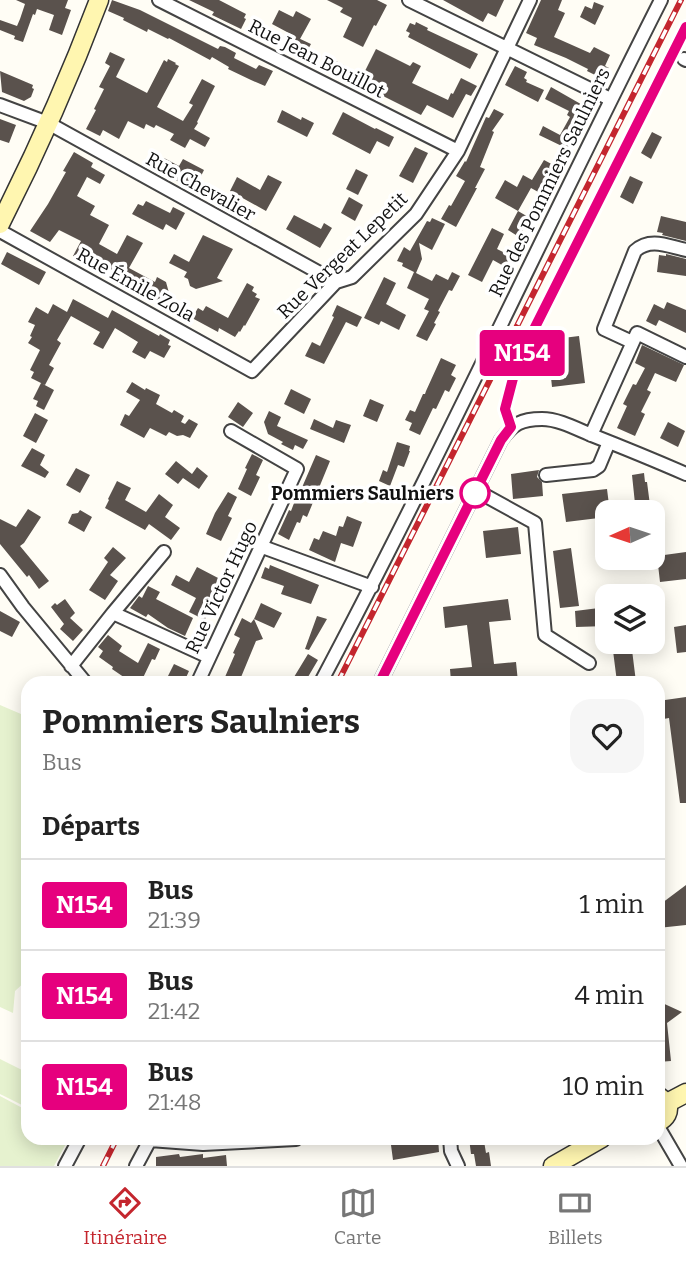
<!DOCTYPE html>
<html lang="fr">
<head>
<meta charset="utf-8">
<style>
	:root { --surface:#fff; --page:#f6f6f6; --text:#222; --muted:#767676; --line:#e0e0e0; --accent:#c4262e }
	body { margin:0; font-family:Bitter,serif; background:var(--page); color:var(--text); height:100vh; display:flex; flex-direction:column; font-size:26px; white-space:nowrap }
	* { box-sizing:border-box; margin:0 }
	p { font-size:23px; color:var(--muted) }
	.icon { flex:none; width:38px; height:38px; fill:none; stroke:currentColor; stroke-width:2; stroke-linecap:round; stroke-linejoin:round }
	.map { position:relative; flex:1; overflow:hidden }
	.details { position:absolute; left:21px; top:676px; width:644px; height:469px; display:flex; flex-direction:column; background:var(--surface); border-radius:21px; box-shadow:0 4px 18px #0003 }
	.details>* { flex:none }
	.badge { padding:0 14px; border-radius:5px; font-size:24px; line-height:46px }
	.needle { width:46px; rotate:267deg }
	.fabs { position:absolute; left:595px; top:500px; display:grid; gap:14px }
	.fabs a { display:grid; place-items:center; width:70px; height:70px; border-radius:14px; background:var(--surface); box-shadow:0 4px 18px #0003; font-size:35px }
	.map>.badge { position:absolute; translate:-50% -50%; box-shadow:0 0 0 4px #fff }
	h2 { padding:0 21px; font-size:26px; line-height:63px }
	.round { display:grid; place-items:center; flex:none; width:74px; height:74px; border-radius:21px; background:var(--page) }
	.summary { display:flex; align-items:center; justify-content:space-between; height:119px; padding:0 21px }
	h1 { font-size:33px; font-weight:700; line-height:52px }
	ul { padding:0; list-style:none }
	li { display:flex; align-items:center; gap:21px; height:91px; padding:0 21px; border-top:2px solid var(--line) }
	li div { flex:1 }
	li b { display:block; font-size:26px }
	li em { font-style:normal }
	li .badge { min-width:77px; font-weight:700; text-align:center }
	.menu { display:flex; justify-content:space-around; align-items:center; height:98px; border-top:2px solid var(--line); background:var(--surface); font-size:19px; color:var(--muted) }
	.menu a { display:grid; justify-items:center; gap:4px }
	.menu .current { color:var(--accent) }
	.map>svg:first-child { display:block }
	.pitch { fill:#e6f2cf }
	.building { fill:#5a524d }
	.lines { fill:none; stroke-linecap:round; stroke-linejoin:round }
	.street-casing { stroke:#444; stroke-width:16 }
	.secondary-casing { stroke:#333; stroke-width:21 }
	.street { stroke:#fff; stroke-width:12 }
	.secondary { stroke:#fff6b0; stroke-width:18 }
	.rail-casing { stroke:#c4262e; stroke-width:6 }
	.rail { stroke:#fff; stroke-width:3.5; stroke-dasharray:10; stroke-linecap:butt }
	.line-casing { stroke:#fff; stroke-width:16 }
	.line { stroke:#e6007e; stroke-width:10 }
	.stop-dot { fill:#fff; stroke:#e6007e; stroke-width:3.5 }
	.labels { text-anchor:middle; stroke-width:7; stroke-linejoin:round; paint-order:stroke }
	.street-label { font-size:19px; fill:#111; stroke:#fff }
	.stop-label { font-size:19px; font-weight:bold; fill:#111; stroke:#fff; text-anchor:end }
</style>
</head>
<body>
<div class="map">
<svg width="686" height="1166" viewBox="0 0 686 1166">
	<rect width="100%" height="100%" fill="#fffdf5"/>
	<!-- pitch -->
	<path class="pitch" d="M0,705L28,717V979L15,991L13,1013L0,1007Z
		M0,1059L28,1073V1108L0,1094Z
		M0,1096L28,1111V1138H69L54,1166H0Z"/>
	<!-- building -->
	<path class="building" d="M16,0H68L65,8L71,10L62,35L49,30L54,15L37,9L35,15L33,14L23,42L14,39L15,36L0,30V20L17,26L20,19L25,4Z
		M112,0L140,10L218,49L220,46L225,47L236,53L234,58L256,69L259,65L273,71L265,86L251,80L228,69L229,67L212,57L210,60L169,38L168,39L148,29L147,32L123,20L124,18L108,11Z
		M189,0H219L246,14L244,18L246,19L241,29L212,15L214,12Z
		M327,0H377L387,5L376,26L374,25L363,47L343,37L352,18L340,12L343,8Z
		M443,0H504L496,17L488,13L483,22Z
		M541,0H562L558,10L565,13L554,37L590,53L594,47L610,55L605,66L609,68L603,79L587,71L588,69L566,58L534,45L537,38L526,33Z
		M594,2L604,6L595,25L580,17L585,6L592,9Z
		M279,10L293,17L296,11L311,19L300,39L272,24Z
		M416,22L428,28L427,30L478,54L470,69L408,37L410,33L406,31L410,23L415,25Z
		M296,37L311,44L302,60L289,53Z
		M376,49L410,66L413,62L421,66L412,83L448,100L451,93L453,94L461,78L477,86L471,96L466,94L453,118L427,105L421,115L363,86L362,88L329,72L330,70L327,69L332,59L363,75Z
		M110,52L125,59L116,77L147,93L164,60L167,62L168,59L176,63L175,64L179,66L157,107L183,121L193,105L189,103L202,79L215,86L197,122L198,123L194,129L210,138L205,147L190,139L185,148L170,140L174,134L156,125L154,128L146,124L144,129L128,121L119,139L103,130L100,136L86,129L96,110L94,109L104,89L99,87L110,66L105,63Z
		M515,66L527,72L524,78L527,80L526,82L544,90L538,102L505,85Z
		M0,71L33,85L32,88L34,89L31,97L24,101L2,92Z
		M551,87L586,107L571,136L574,137L568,149L539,135L543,126L560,135L570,117L567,115L569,111L545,99Z
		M494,109L504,114L492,131L494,132L480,167L485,169L475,188H477L456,227L441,219L449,205L451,206L465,181L456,176L465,161L466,162L486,117L489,118Z
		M282,110L301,120L302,117L314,123L307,137L277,122Z
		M343,112L375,129L376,128L394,137L389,147L377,141L370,154L332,134Z
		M0,119L16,125L9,143L0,140Z
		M652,132L662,137L651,159L641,153Z
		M415,147L428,153L413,183L399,176Z
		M74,152L93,163L91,167L105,175L100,184L87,177L77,196L95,206L90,215L109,225L99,244L117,254L127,235L143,243L129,268L155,282L157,277L166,282L169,293L162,305L125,283L117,277L118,274L102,264L85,256L82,261L73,256L81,241L59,230L50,242L30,231L48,204L66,172L63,171Z
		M164,158L179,166L183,159L204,170L194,190L157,170Z
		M544,160L559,168L552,180L548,178L540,193L531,188L518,211L495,198L505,180L517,187L523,175L532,180Z
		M356,169L368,175L358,195L346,189Z
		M268,175L282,182L266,211L230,191L237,177L260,190Z
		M630,176L643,182L633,204L620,197Z
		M349,197L363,205L355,221L341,213Z
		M146,201L170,213L173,207L185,213L176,230L166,224L163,230L132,214L138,204L143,206Z
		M518,211L530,218L519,237L508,230Z
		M294,215L321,229L324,223L332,228L320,248L286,229Z
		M661,216L686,222V241L662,235L663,233L657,232Z
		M432,218L445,224L432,250L419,243L422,259L416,273L402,266L403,263L397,261L404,247L410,251L427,221L430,222Z
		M492,228L504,234L497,249L515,258L509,269L493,260L482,282L468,275Z
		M203,235L233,249L217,278L223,281L196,289L190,286L188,279L184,277L187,272L169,263L174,254L189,262Z
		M7,252L46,272L39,285L1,264Z
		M666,254L686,259V276L657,272L659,255L666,256Z
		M414,272L432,281L436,274L448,280L452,272L460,276L452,291L449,290L438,311L440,312L434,323L436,324L427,341L416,336L429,311L424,309L429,299L407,288Z
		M384,277L396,283L386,304L406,315L399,330L381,321L379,325L364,318Z
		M247,283L254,287L252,291L257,294L255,297L260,299L245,326L244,325L240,332L239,331L235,337L219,328L218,332L192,318L198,308L203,311L206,306L228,318Z
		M73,299L108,318L112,310L159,336L160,334L170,340L168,345L171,346L164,358L150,351L145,359L132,352L138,342L115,328L103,349L93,344L100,332L71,316L57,340L61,343L49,365L54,368L45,385L31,378L34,372L30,370L40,350L28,343L32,337L30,336L35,325L28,322L36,307L48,314L53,304L67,312Z
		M667,302L686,310V333L659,320L656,326L646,321L654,304L664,309Z
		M337,305L362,317L357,327L346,322L324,364L305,356L312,342L320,346L334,317L332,316Z
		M579,336L585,383L552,387L547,340Z
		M642,345L684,365L676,382L655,373L647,390L651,392L641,412L645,414L635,436L617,428L627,406L623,404L633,384L636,385L645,368L635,363Z
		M441,358L456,365L451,375L456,378L449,392L445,390L436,409L433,408L420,435L409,430L412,423L405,420L410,410L415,412L423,394H425L426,391Z
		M132,382L145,390L146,388L160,395L156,404L172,413L174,410L184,416L181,422L185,424L189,419L198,424L190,438L183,435L177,436L169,432L166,436L150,428L144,438L120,425L125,414L129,416L140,400L126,392Z
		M41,383L54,390L44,410L36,406L38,401L33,399Z
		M291,389L311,399L304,414L284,404Z
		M370,399L384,405L377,422L363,416Z
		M238,402L253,413L243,427L228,417Z
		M269,411L281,417L277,426L308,440L303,449L295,445L293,450L281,444L283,442L268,434L264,422Z
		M35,413L48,420L36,443L23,436Z
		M314,419L333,428L336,420L351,425L344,443L310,429Z
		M668,422L685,431L678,447L660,438Z
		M397,442L410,446L409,451H410L404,467L398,465L390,486L379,481L383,470L387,472Z
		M32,448L45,455L40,465L49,472L45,478L21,466Z
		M252,454L263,460L256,475L260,477L251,496L238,489L247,469L245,468Z
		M316,455L330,461L307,517L303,515L300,523L297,522L289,540L278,534L289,510L291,511L296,498L297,499Z
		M176,461L192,474L197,467L208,476L199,489L183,478L178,484L165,474Z
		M76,468L90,475L80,493L66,485Z
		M539,470L537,477L542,482L543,496L513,499L511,474Z
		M644,473L645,482H647L651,513H636L632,475Z
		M117,481L131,488L125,500L146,512L159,494L173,505L165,517L180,528L171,540L149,524L145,530L105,508L109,500L108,499Z
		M607,489L610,513H607V517L566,522L562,494Z
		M228,492L237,497L228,516L232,518L221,541L206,534L215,513Z
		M28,509L41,517L24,543L20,546L49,581L39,589L29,575L27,577L0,544V519L16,527Z
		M80,510L92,517L84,532L68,523L72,514L78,513Z
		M347,516L362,522L353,547L341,543L335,562L309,550L314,538L319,540L323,531L336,536L339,526L343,527Z
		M518,527L521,554L486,558L483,531Z
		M113,547L126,558L110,575L118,581L105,600L89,590L108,562L104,558Z
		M571,548L579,606L560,608L553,551Z
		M686,552V579L660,582L657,556Z
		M270,565L319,585L311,604L281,594L284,586L261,578L265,567L269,569Z
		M197,567L220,579L219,583L221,584L205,620L189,612L196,598L171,585L176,575L189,582Z
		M148,586L160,592L156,599L193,618L185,636L168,628L148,614L146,617L130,608L139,596L142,598Z
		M65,599L75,613L70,618L83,630L73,641L60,629L64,624L51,607L55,603L57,605Z
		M508,599L511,620L489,622L494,664L516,662L518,682H451L450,669L472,667L467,625L445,628L443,607Z
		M261,603L282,613L274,628L254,619Z
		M607,607V626L576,627L575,611Z
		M0,611L20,622L12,637L0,631Z
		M317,616L327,619L309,650L305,649Z
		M242,618L251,623L254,619L263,639L256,641L239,682H224L226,677H225L235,654L233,653L240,638L234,635Z
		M686,625V652L677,653L674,627Z
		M108,635L122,646L119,651L138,663L148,643L160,649L155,660L152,659L141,682H131L112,669L113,667L99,657L103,651L98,647Z
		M618,642H631L636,682H617L612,643Z
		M308,654L318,660L305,682H291Z
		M174,664L189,671L184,682H165Z
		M686,697V803H680L669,718L658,720V701Z
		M686,885V925L658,928V906Z
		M658,1001L682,1012L667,1023L671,1061L658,1062Z
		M438,1138L439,1152L393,1160L391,1145Z
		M469,1138H480L481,1142L484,1141L486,1153L489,1152L491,1166H476L474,1154H471Z
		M179,1154L180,1157L203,1154V1158L226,1155L227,1166H156V1157Z"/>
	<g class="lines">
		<defs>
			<path id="street" d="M159,0L458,151
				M409,0L610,99
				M684,59L686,60
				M0,105L48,123L336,282
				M0,231L252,371L336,282L352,277L416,214L458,151L530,0
				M632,342L604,329L635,251C650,237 668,246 686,250
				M591,435L637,333L686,357
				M546,475L593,470L599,466L609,442
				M477,491L535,523L545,635L589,663
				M260,546L372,587
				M0,575L23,607L85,682
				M113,613L164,552
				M71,666L113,613L209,657
				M198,682L297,469L231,431
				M321,682C440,458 546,227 661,0
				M380,682L501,440C513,424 521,419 542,419C558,419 575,428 589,434C622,447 654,460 686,474
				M658,1123L660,1130L681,1166
				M450,1138L451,1151L458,1166
				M150,1140L203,1144L296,1139V1138
				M65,1166L80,1138
				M136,1166L151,1138"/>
			<path id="secondary" d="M0,224C37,151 70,77 99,0
				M658,1096L667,1103C670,1112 666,1118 658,1122
				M667,1103L686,1093
				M553,1166L602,1138"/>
		</defs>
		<!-- street casing -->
		<use href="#street" class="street-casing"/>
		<!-- secondary casing -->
		<use href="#secondary" class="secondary-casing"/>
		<!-- street -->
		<use href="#street" class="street"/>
		<!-- secondary -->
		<use href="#secondary" class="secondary"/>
		<defs>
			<path id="rail" d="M338,682L681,0
				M103,1166L117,1138"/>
		</defs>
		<!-- rail casing -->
		<use href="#rail" class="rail-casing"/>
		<!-- rail -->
		<use href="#rail" class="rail"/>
	</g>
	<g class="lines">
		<defs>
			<path id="line" d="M380,682L501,440L511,427L505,409L517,363L686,27"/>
		</defs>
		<!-- line casing -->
		<use href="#line" class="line-casing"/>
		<!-- line -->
		<use href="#line" class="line"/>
	</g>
	<!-- markers -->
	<circle class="stop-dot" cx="475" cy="493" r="14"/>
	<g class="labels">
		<!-- street labels -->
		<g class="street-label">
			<text transform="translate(317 58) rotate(27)" y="7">Rue Jean Bouillot</text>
			<text transform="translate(549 182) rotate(-64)" y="7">Rue des Pommiers Saulniers</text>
			<text transform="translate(201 186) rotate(29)" y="7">Rue Chevalier</text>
			<text transform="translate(342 255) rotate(-44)" y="7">Rue Vergeat Lepetit</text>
			<text transform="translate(136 284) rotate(29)" y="7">Rue Émile Zola</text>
			<text transform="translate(221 587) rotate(-65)" y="7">Rue Victor Hugo</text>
		</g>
		<!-- stop labels -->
		<g class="stop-label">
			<text x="454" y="500">Pommiers Saulniers</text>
		</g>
	</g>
</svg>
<div class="fabs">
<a><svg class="needle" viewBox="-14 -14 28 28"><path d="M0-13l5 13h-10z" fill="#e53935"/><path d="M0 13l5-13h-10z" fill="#767676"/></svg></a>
<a><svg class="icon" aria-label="layers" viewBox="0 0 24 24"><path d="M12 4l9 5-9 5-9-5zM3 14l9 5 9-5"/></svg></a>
</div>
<b class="badge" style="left:522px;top:353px;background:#e6007e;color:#fff">N154</b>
<section class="details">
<div class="summary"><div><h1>Pommiers Saulniers</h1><p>Bus</p></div><a class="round"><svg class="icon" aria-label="heart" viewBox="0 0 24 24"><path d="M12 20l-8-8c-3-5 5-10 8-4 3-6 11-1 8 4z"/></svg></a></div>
<h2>Départs</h2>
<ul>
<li><span class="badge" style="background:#e6007e;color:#fff">N154</span><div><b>Bus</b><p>21:39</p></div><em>1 min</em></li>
<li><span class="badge" style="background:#e6007e;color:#fff">N154</span><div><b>Bus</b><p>21:42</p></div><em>4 min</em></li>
<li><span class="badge" style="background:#e6007e;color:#fff">N154</span><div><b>Bus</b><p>21:48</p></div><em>10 min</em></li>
</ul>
</section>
</div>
<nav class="menu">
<a class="current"><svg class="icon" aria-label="directions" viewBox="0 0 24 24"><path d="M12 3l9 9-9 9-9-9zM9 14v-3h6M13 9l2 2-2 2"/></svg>Itinéraire</a>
<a><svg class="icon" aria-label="map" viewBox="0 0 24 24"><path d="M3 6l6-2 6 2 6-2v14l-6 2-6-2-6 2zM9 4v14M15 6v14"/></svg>Carte</a>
<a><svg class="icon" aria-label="tickets" viewBox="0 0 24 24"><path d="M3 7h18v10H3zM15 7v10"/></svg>Billets</a>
</nav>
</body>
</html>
